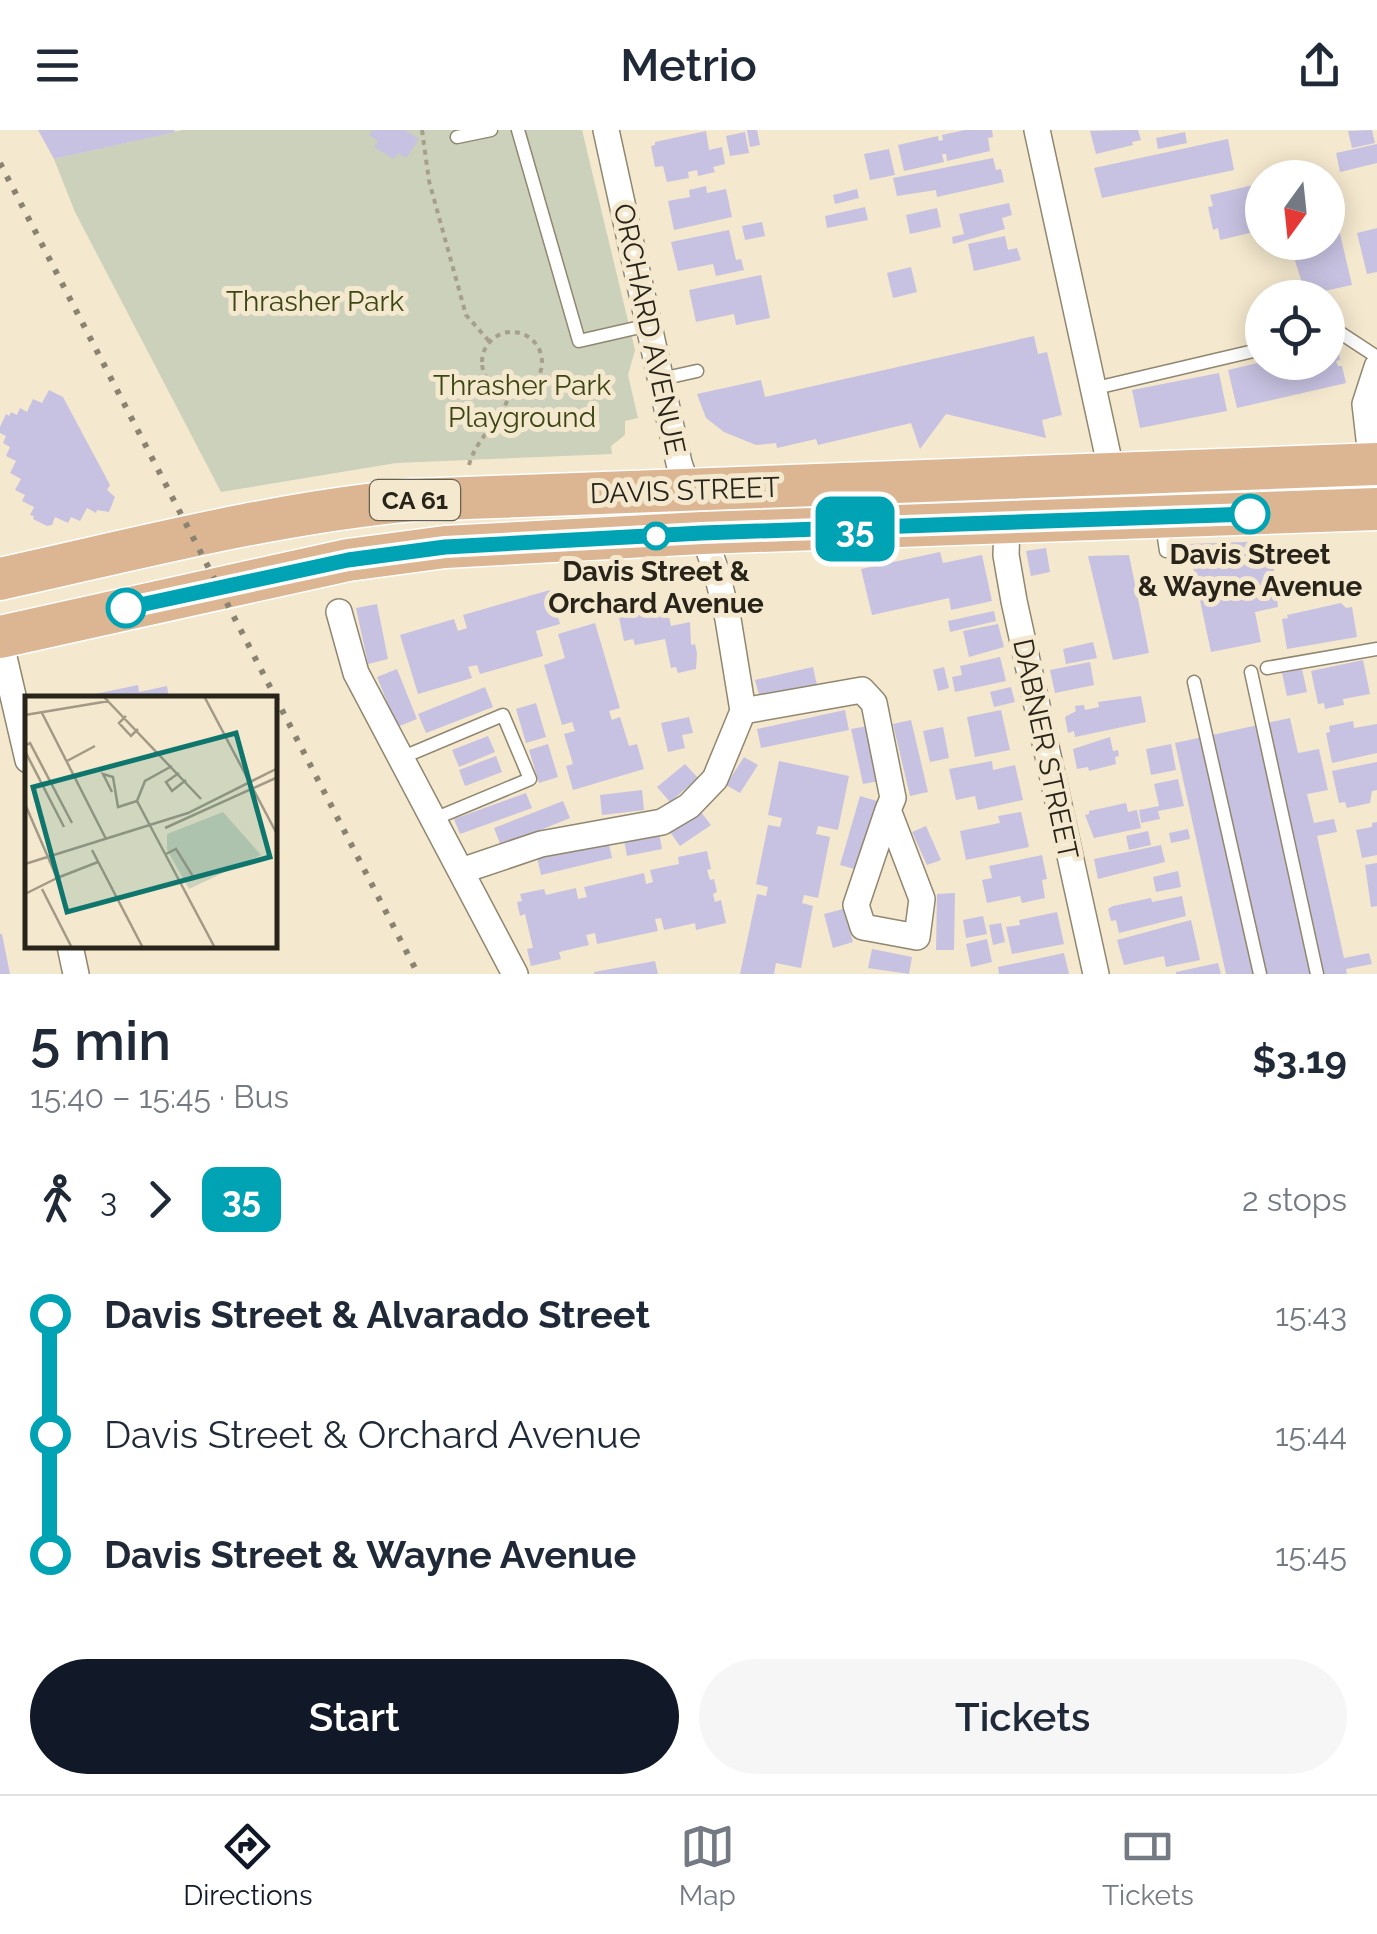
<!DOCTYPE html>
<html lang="en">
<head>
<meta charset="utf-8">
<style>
	:root { --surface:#fff; --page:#f6f6f7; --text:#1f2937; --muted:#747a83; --line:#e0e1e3; --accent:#111827 }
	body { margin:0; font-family:Raleway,sans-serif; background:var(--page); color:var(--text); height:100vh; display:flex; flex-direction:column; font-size:38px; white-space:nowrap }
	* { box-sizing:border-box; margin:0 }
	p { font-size:32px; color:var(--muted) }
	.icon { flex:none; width:55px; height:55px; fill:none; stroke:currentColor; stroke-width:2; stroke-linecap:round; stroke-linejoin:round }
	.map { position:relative; height:844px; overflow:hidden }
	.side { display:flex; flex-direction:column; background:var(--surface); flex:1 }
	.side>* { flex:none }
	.badge { padding:0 20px; border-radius:15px; font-size:35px; line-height:65px }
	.needle { width:65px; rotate:195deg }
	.tools { position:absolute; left:1245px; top:30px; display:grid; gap:20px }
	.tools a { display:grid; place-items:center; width:100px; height:100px; border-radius:50%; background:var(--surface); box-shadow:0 5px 25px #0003; font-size:50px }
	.map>.badge { position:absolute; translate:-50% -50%; box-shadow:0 0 0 5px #fff }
	.legs { display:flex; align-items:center; gap:15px; height:110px; padding:0 30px; font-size:32px }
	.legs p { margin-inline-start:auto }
	.headline { display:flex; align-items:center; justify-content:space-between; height:170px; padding:0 30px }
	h1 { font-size:55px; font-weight:600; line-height:75px }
	.action { display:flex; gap:20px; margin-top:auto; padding:20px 30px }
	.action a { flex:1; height:115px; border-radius:60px; background:var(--accent); color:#fff; font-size:40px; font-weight:600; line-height:115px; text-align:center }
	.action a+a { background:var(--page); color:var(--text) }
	ul { padding:0 30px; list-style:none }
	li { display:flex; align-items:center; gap:35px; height:120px; font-size:38px }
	li i { display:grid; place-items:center; width:15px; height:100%; margin:0 12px; background:currentColor }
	li i::after { content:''; width:25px; height:25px; margin:-12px; border:8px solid; border-radius:50%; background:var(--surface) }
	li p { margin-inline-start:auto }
	li:first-child i { background:linear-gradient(#0000 50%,currentColor 0) }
	li:last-child i { background:linear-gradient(currentColor 50%,#0000 0) }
	header { display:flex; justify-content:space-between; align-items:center; height:130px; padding:0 30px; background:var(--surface); font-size:45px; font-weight:600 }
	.menu { display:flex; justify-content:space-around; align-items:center; height:140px; border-top:2px solid var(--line); background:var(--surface); font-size:28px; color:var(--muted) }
	.menu a { display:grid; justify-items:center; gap:5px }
	.menu .on { color:var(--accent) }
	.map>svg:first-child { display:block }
	.green { fill:#cbd1ba }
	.building { fill:#c7c2e1 }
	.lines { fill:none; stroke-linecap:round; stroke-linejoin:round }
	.lane-casing { stroke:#91866f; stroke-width:15 }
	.street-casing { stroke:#91866f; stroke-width:28 }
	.primary-casing { stroke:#fff; stroke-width:45 }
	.path { stroke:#a89f8b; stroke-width:4; stroke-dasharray:5 5; stroke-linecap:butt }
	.lane { stroke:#fff; stroke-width:12 }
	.street { stroke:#fff; stroke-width:25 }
	.primary { stroke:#dcb692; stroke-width:42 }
	.rail { stroke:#8b8372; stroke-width:6; stroke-dasharray:5 10; stroke-linecap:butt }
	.line-1-casing { stroke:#fff; stroke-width:22 }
	.line-1 { stroke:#00a3b4; stroke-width:15 }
	.stop-1-dot { fill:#fff; stroke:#00a3b4; stroke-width:5 }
	.labels { text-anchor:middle; stroke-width:10; stroke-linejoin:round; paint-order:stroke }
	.shield { fill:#f4e8ce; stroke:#655f50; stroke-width:2.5 }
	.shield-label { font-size:25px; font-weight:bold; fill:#28241a }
	.park-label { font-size:28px; fill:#3c4613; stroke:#f4e8ce }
	.street-label { font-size:28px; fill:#28241a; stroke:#f4e8ce }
	.stop-label { font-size:28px; font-weight:bold; fill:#28241a; stroke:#f4e8ce }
	.inset-road { fill:none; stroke:#a29a86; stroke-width:2.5 }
	.view { fill:#0f766e; fill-opacity:0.15; stroke:#0f766e; stroke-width:5 }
	.inset-edge { fill:none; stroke:#28241a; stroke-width:5 }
</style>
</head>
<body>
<header><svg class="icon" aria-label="menu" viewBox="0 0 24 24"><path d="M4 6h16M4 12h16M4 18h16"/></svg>Metrio<svg class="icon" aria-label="share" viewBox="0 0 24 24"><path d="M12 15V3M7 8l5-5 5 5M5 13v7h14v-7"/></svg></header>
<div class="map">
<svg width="1377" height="844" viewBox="0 0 1377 844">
	<rect width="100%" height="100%" fill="#f4e8ce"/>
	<!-- green -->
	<path class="green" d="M182,0H582L635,220L628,245L638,288L625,291V305L611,316L612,324L396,333L221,362L75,82L54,29Z"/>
	<!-- building -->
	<path class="building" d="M38,0H174L175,2L54,29Z
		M372,0H405L419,9L406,28L398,23L394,29L374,17L378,11L369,5Z
		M747,0H757L760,15L750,17Z
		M965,0H992L993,7L988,8L990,21L947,31L946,24H942L944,32L904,41L898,15L938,6L939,11L943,10L942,5Z
		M1129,0H1138L1141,10L1132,12L1133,15L1096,24L1090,1Z
		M1372,0L1375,13L1352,18L1348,1Z
		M706,1L709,20L722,17L725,34L713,37L715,42L698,46L697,40L688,42L689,48L667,52L663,36L655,37L651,16L655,15V12Z
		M745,2L749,23L730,26L726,6Z
		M1185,2L1187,13L1158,19L1156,8Z
		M1228,9L1234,40L1102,68L1094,38Z
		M1377,14V33L1340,42L1336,23Z
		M889,19L895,45L870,50L864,24Z
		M993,28L996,40L1001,39L1004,52L937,67L936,60L897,66L893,48Z
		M1325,39L1327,48H1295V46Z
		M1262,53V100L1220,110L1218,98L1213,100L1208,77L1213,76L1210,65Z
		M706,56L707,63L726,59L732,87L674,100L668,71L690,67L689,60Z
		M857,59L859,68L835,74L833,65Z
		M1009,73L1012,85L1002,88L1005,99L953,114L952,107L964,104L959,84Z
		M865,77L868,90L827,98L825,86Z
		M937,78L941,97L910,104L906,85Z
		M1337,91L1352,155L1306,165L1289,112H1328V93Z
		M762,92L765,106L745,110L742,96Z
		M1377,98V142L1367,144L1357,103Z
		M729,100L736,130L741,129L744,140L716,146L713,134L678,141L671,112Z
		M1005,106L1008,120L1017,118L1021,130L974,141L968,114Z
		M911,137L917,162L893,168L887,143Z
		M761,145L770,188L736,195L734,184L696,192L689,160Z
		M1034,206L1038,224L1047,222L1062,285L1042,290L1046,308L946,284L920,319L911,293L818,315L816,309L777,318L776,313L756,315L724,302L706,288L697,264L761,250L765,267Z
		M1337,215L1340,230L1336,231L1338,236H1342L1346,253L1237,278L1228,240L1262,232H1328V217Z
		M1219,243L1227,281L1140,298L1132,260Z
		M49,260L63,267L110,355L107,360L115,367L109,382L97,380L96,383L87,378L80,391L71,387L68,393L55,387L52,395L47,396L33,389L34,386L30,385L34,377L22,371L25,365L15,360L21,349L10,343L16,331L6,326L10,317L3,313L6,306L0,303V297L6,284L9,286L11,282L17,285L20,278L27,282L33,269L42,273Z
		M1271,411L1278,477L1255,482L1261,512L1211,522L1188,414Z
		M1046,418L1050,442L1031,446L1026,421Z
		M940,422L943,433L982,425L992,471L951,480L949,468L872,485L861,439Z
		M1129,425L1149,523L1113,530L1088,426Z
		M550,460L560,494L536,501L543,526L480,544L477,535L468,537L472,548L418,564L400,505L454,489L458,501L467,498L463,485Z
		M1341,473L1346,478L1352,477L1357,507L1287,519L1282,489L1288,488L1287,485Z
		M377,474L388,529L368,534L356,478Z
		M652,476L653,481L667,478L671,496L690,492L691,515L695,514L697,523L696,539L678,543L676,537L671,538L665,509L635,515L633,509L624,511L618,483Z
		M994,481L996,491L950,502L948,491Z
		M595,493L620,578L609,581L612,590L620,587L629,616L637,614L644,639L573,660L566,636L573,634L564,604L575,601L572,592L562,595L544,535L565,528L558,504Z
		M998,494L1004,517L969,527L963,501Z
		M1093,512L1097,528L1066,534L1063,519Z
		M1000,527L1006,551L955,562L952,547L962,545L960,536Z
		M1363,530L1370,564L1343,569L1344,575L1325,579L1324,573L1318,574L1311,541Z
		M1090,532L1094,555L1055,563L1050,540Z
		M813,537L818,560L761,572L755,550Z
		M944,537L949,558L938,561L933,540Z
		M397,539L417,589L397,597L377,547Z
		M1302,539L1307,562L1287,566L1282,543Z
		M138,555L139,562L167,556L169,569H96L95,564Z
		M485,557L493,577L426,603L418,584Z
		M1011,557L1015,572L994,577L990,562Z
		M1141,566L1146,592L1075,607L1074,601L1068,603L1065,587L1076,581L1075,576L1084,575L1085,580L1099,577L1098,572Z
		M536,573L546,607L526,613L516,579Z
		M845,580L849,600L761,618L757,599Z
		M1001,580L1010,620L975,627L967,587Z
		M689,587L693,603L682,605L685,618L668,622L661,593Z
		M1290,588L1298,623L1319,619L1328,660L1307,664L1314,693L1334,689L1337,702L1317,706L1344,828L1369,823L1372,834L1346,839L1347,844H1226L1175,613Z
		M911,590L928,662L910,666L893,594Z
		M1353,591L1354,598L1377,594V623L1332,633L1326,603L1330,602L1329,596Z
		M868,596L879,651L863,654L851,599Z
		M943,597L949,628L930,632L923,601Z
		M488,606L495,622L459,637L452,620Z
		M1110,607L1113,621L1118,620L1119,626L1115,627L1116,634L1089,641L1088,637L1077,639L1073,619Z
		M548,614L558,647L539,653L529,620Z
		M1171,614L1176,640L1151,645L1146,619Z
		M496,626L502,642L465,656L459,640Z
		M744,627L758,635L740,663L726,655Z
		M779,631L849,646L838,700L818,696L816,704L830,707L818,768L804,765L802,773L813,776L801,838L776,833L774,844H740L757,764L766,766L768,757L756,754L768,695L780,697L782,688L768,685Z
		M992,631L993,640L1015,635L1023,670L978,680L975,666L956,670L949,639Z
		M1377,632V660L1372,661L1370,673L1347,678L1345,672L1339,673L1332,641Z
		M685,634L698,648L670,672L657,657Z
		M1178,649L1184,676L1158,681L1160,689L1141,693L1139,680L1159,676L1154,654Z
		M642,660L644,680L602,685L600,665Z
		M526,663L532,678L460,704L454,689Z
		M860,666L877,671L858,740L840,735Z
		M563,671L570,688L501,716L494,698Z
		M1126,673L1128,682L1137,680L1141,698L1094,708L1085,685L1089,684V681Z
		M701,682L711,695L680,716L670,702Z
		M1021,682L1029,717L966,730L960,701L1000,693L998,686Z
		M1377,692V725L1362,728L1356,700L1372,697V693Z
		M926,696L941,730L927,735L912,702Z
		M1188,699L1190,709L1171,713L1169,703Z
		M1148,701L1151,715L1129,720L1126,706Z
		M659,703L662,719L627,726L624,710Z
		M608,710L612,728L541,745L537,727Z
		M1161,715L1165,732L1098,749L1094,729Z
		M707,721L711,739L707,740L710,750L714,749L717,762L713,764L715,772L721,770L726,793L696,800L695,793L664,800L661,788L655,789L658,801L597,814L595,803L586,805L589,815L559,822L561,829L531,836L527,819L533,818L525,784L520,786L517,772L522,771L520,764L544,759L546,765L576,758L578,769L587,767L584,757L644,743L646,754L653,752L650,740L679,734L678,727Z
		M1042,725L1047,749L1042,750L1045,768L1022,773L1020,766L987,773L982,750L992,748L989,736Z
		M1377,733V776L1371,777L1365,735Z
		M1178,741L1181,757L1156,762L1153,747Z
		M955,763L954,820H936L937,764Z
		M1182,766L1186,786L1119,803L1116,790L1111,791L1108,779L1113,776L1151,768L1152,772Z
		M843,779L853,812L833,818L824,784Z
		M1057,782L1064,814L1012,824L1006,797L1020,795L1019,790Z
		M983,786L987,804L966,808L963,790Z
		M1191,790L1200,830L1166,837L1164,826L1124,835L1117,810Z
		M1001,793L1005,812L993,815L989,795Z
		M0,804H2L10,844H0Z
		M987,809L992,832L971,837L966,814Z
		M872,819L912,827L909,844L868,838Z
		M1064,823L1069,844H999L998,837Z
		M655,831L658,844H594V842Z
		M1218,833L1221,844H1176V842Z"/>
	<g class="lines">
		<defs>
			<path id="lane" d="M518,0L579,211L649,195
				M457,7L491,0
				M1328,204L1339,202L1377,227
				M661,249L697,241
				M1096,258L1262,219
				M1162,394L1166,421
				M1267,538L1377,519
				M1251,542L1317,844
				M1194,552L1260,844
				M401,628L503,585L530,649L434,689"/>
			<path id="street" d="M1037,0L1112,344
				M1373,344L1365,274L1377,237
				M1007,393L1006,425L1014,471L1096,844
				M339,482L356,543L515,844
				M0,510L28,630
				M743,581L862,560L874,573L893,668L888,680L856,775L863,797L917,807L922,769L888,680
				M461,741L541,714L662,692L689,676L715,649L743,581L728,489L717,444L679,333L606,0
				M70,816L76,844"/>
			<path id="primary" d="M0,449C136,419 273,383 413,370L1377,334
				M0,507L348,430L445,417L702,403L1377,379"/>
		</defs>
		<!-- lane casing -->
		<use href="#lane" class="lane-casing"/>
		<!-- street casing -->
		<use href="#street" class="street-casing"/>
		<!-- primary casing -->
		<use href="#primary" class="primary-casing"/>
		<!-- path -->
		<path class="path" d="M422,0L429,51L466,185L489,211
			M482 232a30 30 0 1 1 60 0a30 30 0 1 1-60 0Z
			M469,335C477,306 502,291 510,263"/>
		<!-- lane -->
		<use href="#lane" class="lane"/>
		<!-- street -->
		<use href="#street" class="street"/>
		<!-- primary -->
		<use href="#primary" class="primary"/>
		<!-- rail -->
		<path class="rail" d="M0,33L418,844"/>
	</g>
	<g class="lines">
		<defs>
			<path id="line-1" d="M126,478L348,430L445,417L702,403L1250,384"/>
		</defs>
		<!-- line-1 casing -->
		<use href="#line-1" class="line-1-casing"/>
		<!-- line-1 -->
		<use href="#line-1" class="line-1"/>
	</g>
	<!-- markers -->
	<g class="stop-1-dot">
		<circle cx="1250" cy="384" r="18"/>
		<circle cx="656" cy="406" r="12"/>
		<circle cx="126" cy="478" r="18"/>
	</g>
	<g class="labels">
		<!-- shield labels -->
		<rect class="shield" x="370" y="350" width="90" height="40" rx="8"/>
		<g class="shield-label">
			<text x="415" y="379">CA 61</text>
		</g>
		<!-- park labels -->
		<g class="park-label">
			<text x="315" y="181">Thrasher Park</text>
			<text x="522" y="265">Thrasher Park<tspan x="522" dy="32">Playground</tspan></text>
		</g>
		<!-- street labels -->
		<g class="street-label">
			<text transform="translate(650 199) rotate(78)" y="10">ORCHARD AVENUE</text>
			<text transform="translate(685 360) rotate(-2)" y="10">DAVIS STREET</text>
			<text transform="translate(1046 619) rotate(78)" y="10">DABNER STREET</text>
		</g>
		<!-- stop labels -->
		<g class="stop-label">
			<text x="1250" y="434">Davis Street<tspan x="1250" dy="32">&amp; Wayne Avenue</tspan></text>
			<text x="656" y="451">Davis Street &amp;<tspan x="656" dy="32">Orchard Avenue</tspan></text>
		</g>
	</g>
	<!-- overview -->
	<g transform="translate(25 566)">
		<rect width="252" height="252" fill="#f4e8ce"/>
		<path d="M198,116L236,159L164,193L142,154V138Z" fill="#cbd1ba"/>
		<path class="inset-road" d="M78,0L176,103M179,0L253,140M17,17L81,143M0,19L84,5M101,20L94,27L106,40L113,33M0,50L5,47L47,127M0,55L39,131M42,65L70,50M147,70L120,85L112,105L190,252M154,77L141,86L147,95L161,84M87,96L78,78L88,81L93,111L112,105M0,108L32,182M140,132L253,81M67,154L118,252M141,158L151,153L169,182M0,168L163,117L253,72M32,182L73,166M17,193L47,252M0,198L32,182"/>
		<path class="view" d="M211,37L245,161L42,216L8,91Z"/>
		<rect width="252" height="252" class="inset-edge"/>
	</g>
</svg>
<div class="tools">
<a><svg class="needle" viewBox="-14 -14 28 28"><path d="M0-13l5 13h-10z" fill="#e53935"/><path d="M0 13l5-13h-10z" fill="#747a83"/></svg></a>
<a><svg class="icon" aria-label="locate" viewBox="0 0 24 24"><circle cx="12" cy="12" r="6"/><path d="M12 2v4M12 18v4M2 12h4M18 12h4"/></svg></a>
</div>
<b class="badge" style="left:855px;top:399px;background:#00a3b4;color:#fff">35</b>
</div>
<section class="side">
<div class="headline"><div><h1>5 min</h1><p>15:40 – 15:45 · Bus</p></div><b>$3.19</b></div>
<div class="legs"><svg class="icon" aria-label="walk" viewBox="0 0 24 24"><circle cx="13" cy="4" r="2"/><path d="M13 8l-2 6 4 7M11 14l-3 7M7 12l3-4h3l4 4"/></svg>3<svg class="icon" aria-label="forward" viewBox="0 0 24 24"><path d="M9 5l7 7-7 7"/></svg><b class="badge" style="background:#00a3b4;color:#fff">35</b><p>2 stops</p></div>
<ul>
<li><i style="color:#00a3b4"></i><b>Davis Street &amp; Alvarado Street</b><p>15:43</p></li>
<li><i style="color:#00a3b4"></i><span>Davis Street &amp; Orchard Avenue</span><p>15:44</p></li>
<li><i style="color:#00a3b4"></i><b>Davis Street &amp; Wayne Avenue</b><p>15:45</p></li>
</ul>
<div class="action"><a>Start</a><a>Tickets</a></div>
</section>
<nav class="menu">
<a class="on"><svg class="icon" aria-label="directions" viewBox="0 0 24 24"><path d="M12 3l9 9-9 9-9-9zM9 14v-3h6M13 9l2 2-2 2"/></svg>Directions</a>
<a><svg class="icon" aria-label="map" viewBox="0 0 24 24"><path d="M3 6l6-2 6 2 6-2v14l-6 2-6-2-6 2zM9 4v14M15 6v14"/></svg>Map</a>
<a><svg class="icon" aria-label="tickets" viewBox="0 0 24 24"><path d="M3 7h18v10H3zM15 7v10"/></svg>Tickets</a>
</nav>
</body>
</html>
